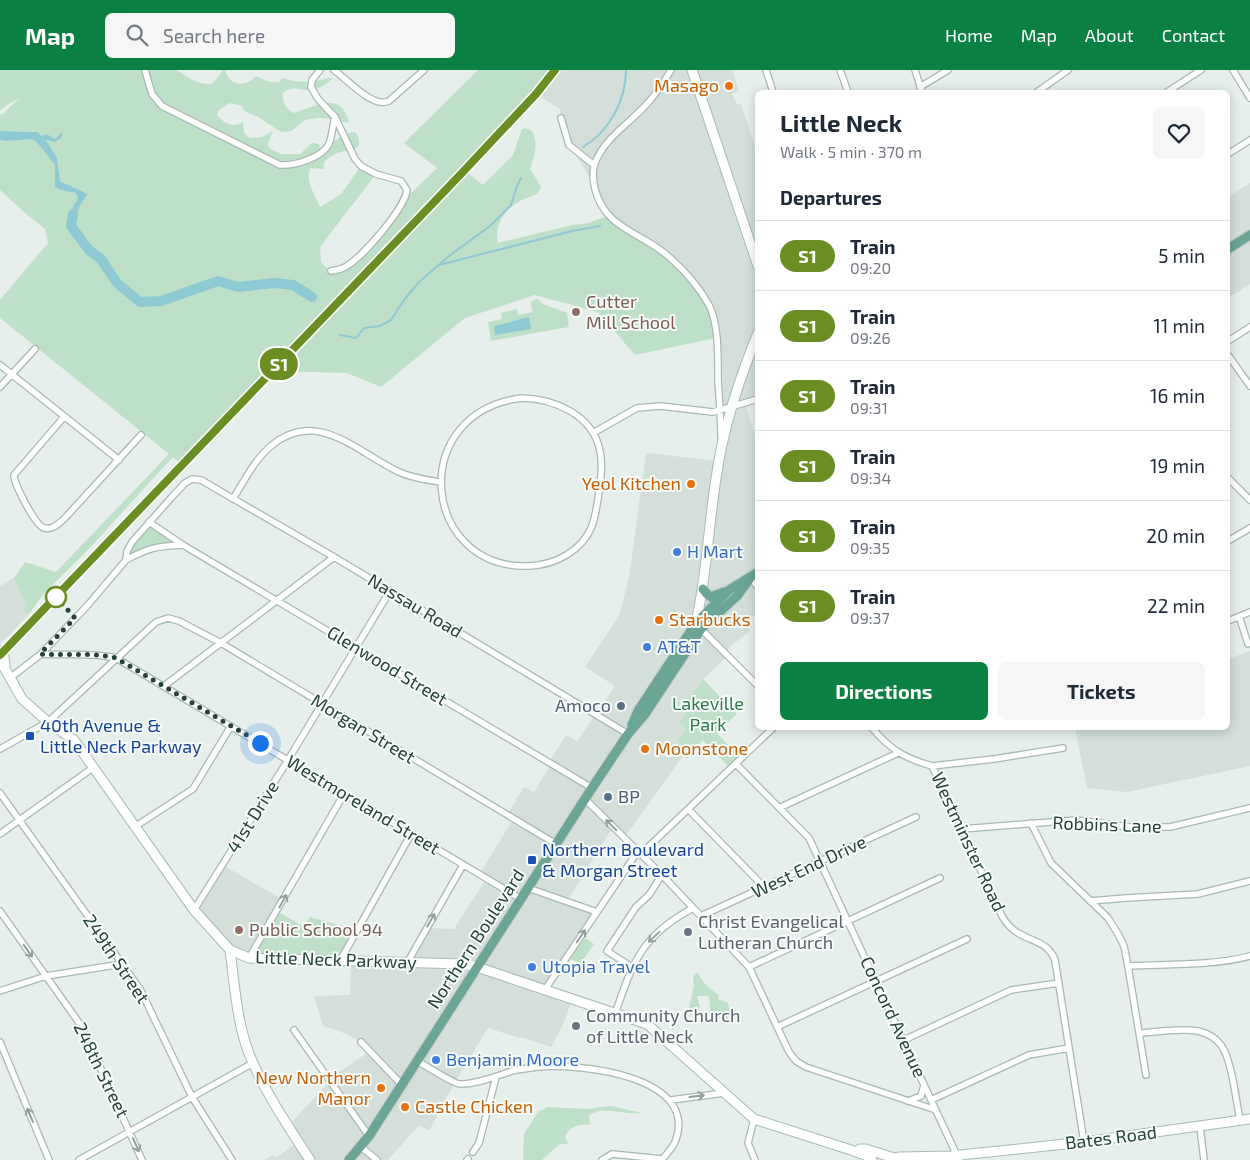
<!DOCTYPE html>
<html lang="en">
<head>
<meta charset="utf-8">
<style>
	:root { --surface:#fff; --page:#f6f6f7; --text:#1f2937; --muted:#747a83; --line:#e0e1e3; --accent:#0b8043 }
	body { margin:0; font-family:"Exo 2",sans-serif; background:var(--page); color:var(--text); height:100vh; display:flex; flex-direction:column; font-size:19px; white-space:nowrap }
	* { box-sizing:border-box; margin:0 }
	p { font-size:16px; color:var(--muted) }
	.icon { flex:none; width:28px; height:28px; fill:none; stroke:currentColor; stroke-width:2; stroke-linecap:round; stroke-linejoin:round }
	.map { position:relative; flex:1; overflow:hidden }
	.side { position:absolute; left:755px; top:20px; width:475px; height:640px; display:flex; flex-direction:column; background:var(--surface); border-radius:8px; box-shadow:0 2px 12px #0003 }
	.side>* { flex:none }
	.badge { padding:0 10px; border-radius:16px; font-size:18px; line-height:32px }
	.you { position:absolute; width:25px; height:25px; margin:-12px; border:4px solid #fff; border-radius:50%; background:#1a73e8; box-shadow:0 0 0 8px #1a73e833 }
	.map>.badge { position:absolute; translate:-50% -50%; box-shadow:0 0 0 2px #fff }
	h2 { padding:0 25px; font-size:19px; line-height:45px }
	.round { display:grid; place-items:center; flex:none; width:52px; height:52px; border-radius:8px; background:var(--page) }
	.overview { display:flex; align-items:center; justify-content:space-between; height:85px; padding:0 25px }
	h1 { font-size:24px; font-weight:700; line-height:38px }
	.action { display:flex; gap:10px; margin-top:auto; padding:10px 25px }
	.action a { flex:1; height:58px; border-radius:8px; background:var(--accent); color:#fff; font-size:20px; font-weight:700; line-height:58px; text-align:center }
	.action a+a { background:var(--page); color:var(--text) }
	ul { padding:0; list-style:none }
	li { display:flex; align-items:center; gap:15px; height:70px; padding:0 25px; border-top:1px solid var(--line) }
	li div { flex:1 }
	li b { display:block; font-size:19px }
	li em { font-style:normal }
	li .badge { min-width:55px; font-weight:700; text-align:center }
	header { display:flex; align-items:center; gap:30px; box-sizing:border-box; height:70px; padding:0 25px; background:var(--accent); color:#fff }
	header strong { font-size:24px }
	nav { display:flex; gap:28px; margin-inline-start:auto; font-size:18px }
	.search { width:350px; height:45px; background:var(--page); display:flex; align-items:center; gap:12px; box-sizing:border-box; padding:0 18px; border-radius:8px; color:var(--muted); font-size:19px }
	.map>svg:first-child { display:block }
	.built { fill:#d4dfda }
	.green { fill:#bfe0c8 }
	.water { fill:#8ec9d4 }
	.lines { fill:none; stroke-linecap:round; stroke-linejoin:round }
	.stream { stroke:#8ec9d4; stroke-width:2 }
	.river { stroke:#8ec9d4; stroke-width:10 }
	.street-casing { stroke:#a8b8b2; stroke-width:8 }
	.secondary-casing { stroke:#a4bbb3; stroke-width:11 }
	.primary-casing { stroke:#c2cac8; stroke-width:11 }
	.street { stroke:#fff; stroke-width:5.5 }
	.secondary { stroke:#fff; stroke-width:9 }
	.primary { stroke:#6aa596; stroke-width:9 }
	.rail { stroke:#5f7d75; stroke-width:2; stroke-dasharray:10 5; stroke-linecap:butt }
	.oneway { stroke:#92a09c }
	.line-casing { stroke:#fff; stroke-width:11 }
	.line { stroke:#6b8e23; stroke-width:8 }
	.walk { stroke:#24423a; stroke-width:5; stroke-dasharray:0 9 }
	.food-dot { fill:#e8710a; stroke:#f7fbf9; stroke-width:2 }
	.education-dot { fill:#8d6e63; stroke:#f7fbf9; stroke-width:2 }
	.shop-dot { fill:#3f7fe0; stroke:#f7fbf9; stroke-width:2 }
	.stop-dot { fill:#fff; stroke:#6b8e23; stroke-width:2.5 }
	.service-dot { fill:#5c6f8a; stroke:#f7fbf9; stroke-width:2 }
	.transit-dot { fill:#1a4fb4; stroke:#f7fbf9; stroke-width:2 }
	.worship-dot { fill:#6b7280; stroke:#f7fbf9; stroke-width:2 }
	.labels { text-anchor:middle; stroke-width:4; stroke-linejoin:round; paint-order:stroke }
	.food-label { font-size:18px; fill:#c56008; stroke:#f7fbf9; text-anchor:end }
	.education-label { font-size:18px; fill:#785e54; stroke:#f7fbf9; text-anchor:start }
	.shop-label { font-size:18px; fill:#366cbe; stroke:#f7fbf9; text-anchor:start }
	.street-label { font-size:18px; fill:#24423a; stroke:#f7fbf9 }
	.park-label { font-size:18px; fill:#2d7a4b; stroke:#f7fbf9 }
	.service-label { font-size:18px; fill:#4e5e75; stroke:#f7fbf9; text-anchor:end }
	.transit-label { font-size:18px; fill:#164399; stroke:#f7fbf9; text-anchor:start }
	.worship-label { font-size:18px; fill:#5b616d; stroke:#f7fbf9; text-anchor:start }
</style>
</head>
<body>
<header>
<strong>Map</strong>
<div class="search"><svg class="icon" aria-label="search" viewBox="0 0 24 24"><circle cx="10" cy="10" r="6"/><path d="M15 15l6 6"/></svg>Search here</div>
<nav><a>Home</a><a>Map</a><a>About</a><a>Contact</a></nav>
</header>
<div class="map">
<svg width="1250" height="1090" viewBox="0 0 1250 1090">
	<rect width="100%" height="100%" fill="#e6efeb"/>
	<!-- built -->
	<path class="built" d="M555,0H732L739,21L732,24L737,35L741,34L758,86L757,329L745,334L757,372V543L746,552L750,561L723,582L727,587L703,609L691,626L689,625V638L678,653L686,658L677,671L687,680L624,768L613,757L567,831L596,842L544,921L572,930L563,955L551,977L521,967L520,968L488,958L455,1012L429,1061L419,1055L388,1090H264L273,1085L276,1088L298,1072L288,1056L330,1011L329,1009L370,981L360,971L339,961L323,956L314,926L350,925L351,891L407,893L427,858L454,859L486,809L479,805L513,749L507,745L524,717L534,722L551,694L549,692L566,665L577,671L615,616L585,597L619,546L629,507L646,383L719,391L721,376L717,274L711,240L610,148L593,114L573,79L561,48L560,39L536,24Z
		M1250,113V214L1228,228V127Z
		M14,508L26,536L23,540L29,544L0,574V516Z
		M1250,581V696L1127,722L1087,718L1075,658H1228V589Z
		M223,795L283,830L249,888L230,880L194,840Z"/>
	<!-- green -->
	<path class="green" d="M0,0H176C187,6 199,16 212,14L223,0H225C229,16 245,18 256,6C264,10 271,13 279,12L282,8C290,11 307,13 316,11C322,10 326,8 333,8C325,15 317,21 307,20C297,20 292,15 283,23C282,32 286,39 294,43C316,36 342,20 349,53L325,48H317L305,50L291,61L281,62L258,47L244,41L242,36L230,33L219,40L217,45C225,54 232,58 243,52L244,63L250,68L262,67L273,61L268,74L269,78L281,84H300L312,73L319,74L320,79C331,75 344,62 355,62C358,66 361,71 358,77C345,82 334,81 324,92V99L311,98C304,109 315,125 320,137L341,124L361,96L376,104L320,177L321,192L330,201L335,200L360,184L403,131L437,98L404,73L478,0H550L533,21L304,264L179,393L173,387L84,484L44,523L29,544L22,540L26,536L14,508L25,492L56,502L169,384L0,248V230L48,173L45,159L25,143L0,120V70L6,71L32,69C42,76 47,86 55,95V108L60,120L76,123L78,129L72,154L81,134L88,124L60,111L57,88L46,70L55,72L62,63L55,69L47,64L41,66L38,62L0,61V45L4,43L20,27L0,40Z
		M525,58L532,61C539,73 534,87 530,99L541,117C538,127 530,126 522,130C506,138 494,154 498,173L572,155L588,153L608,146L669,186L708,235L716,268L635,285L598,242L535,225L465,248L381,317L347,303L273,301L464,100L483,115L513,85L522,59Z
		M538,229L543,234L567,243L569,257L491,271L488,252L502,249L501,243L517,239L518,245L533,242C530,236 529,230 538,229Z
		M149,452L183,475H164L126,490L127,481Z
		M703,609L737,644L717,663L741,689L731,699L703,670L691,683L677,671L686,659L678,653L689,638V624L691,625Z
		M277,841L299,854L304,855L310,847L357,860L340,891L249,888Z
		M585,868L594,874L581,893L570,889Z
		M697,903L699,904C703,914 710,919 719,925L718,929L728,933L730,943L728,948H712C708,941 712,933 708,926H697L700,938L699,943L692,944L688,942L694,916L693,909L695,904Z
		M611,1036L642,1043C625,1046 601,1034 589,1046L590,1055C578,1054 570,1056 565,1067L568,1074H560L542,1090H523L524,1064L538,1042L547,1037L586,1039Z"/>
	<!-- water -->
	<path class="water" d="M0,61L38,62L41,66L47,64L55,69L63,61L61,68L55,72L46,70L57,88L60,111L88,124L81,134L71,156L73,136L78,129L76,123L60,120L55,117V95C47,86 42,76 32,69L6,71L0,70Z
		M529,247L531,259L495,265L494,256Z"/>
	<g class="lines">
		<!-- stream -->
		<path class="stream" d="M583,77C609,62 626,30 626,0
			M439,195L572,161L600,156
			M340,265L356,268L364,258L380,256L391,250L404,230L419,212L449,186L490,156L511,135L517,116L521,108"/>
		<!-- river -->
		<path class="river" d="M73,144L71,156L89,180L101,189L117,213L140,232L161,231L218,211L238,217L274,213L293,215L312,227"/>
		<defs>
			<path id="street" d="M145,0L152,24L162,36L280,95C294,96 322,88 329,74C332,66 333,55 335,47
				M320,0L312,10L311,17L318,29L335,47L355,89L361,96L376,104L401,111L407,120C405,138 360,191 343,198C339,200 335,200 331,201
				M334,0C348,10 373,39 389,31L424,0
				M671,0C663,14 655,26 644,37C627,55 604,69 595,93C592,101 593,111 595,119C605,159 641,162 668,186C683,199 699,217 709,235C719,254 718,289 718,310C719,329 721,348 721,367
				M766,0L773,22
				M840,0L848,22
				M915,0L922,22
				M1233,0L1250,28
				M920,17L948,0
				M1037,22L1068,0
				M1167,22L1201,0
				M561,48L569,75L594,95
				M1228,84L1250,70
				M1228,271L1250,257
				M1228,285L1250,316
				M0,295L119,390
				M0,317L35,279
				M522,328C555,329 593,345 600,381C603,394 601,409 599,422C597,434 596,445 592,456C582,481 555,495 529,496C421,500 406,342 522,328Z
				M64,347L14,405C14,414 35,455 44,458C53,460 58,454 64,449L141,365
				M593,363L637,338L660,336L713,342L758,329
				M1228,408L1250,430
				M233,429C244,411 255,389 271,376C317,337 358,383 399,402C412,408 427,410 440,412
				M149,452L183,475L592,718
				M1228,471L1250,458
				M126,490C148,478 157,476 183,475
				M750,508L758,517
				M1239,546L1248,574
				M1228,551L1250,542
				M701,559L758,616
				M41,584C66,586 91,582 116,588L521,829
				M10,608L41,584L87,536L126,490L127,481L132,472L171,428L185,413L192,409L201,410L334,487L628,664
				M164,616L334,487
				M872,658C891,680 904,688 932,696L1002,846C1006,853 1011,859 1018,863C1033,872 1048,872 1055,890L1084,1072
				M0,679L48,652L156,552L168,548L179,551L221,573L556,774
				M736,694L809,768L959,1090
				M932,696L994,689L1063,678
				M0,723L140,919L192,1027L232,1090
				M585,729L662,805L749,897L789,982L796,991L806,997L936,1040
				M781,737L898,683
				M689,740L765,818
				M1031,753L1051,793L1108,848L1118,864L1124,876L1128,896L1146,1005
				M136,756L193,719L231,656
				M962,759L1076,750L1129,757H1170L1250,738
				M0,764L94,697
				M641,784L773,658
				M528,818L597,842
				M1090,831L1126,828L1198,824L1250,811
				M194,840L288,690L390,521
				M0,841L82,957L142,1090
				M701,846L916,747
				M249,888L344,724
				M340,891L411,764
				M407,893L463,795
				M1128,896C1168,894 1211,896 1250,886
				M632,897L607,881L636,837L649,825L662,805
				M749,897L940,808
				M0,921L46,906L122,894
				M544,921L638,781
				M615,944C633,892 641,866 693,838
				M777,957L967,869
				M294,960L369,1066
				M1139,963C1157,962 1179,958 1198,961C1206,963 1216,968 1221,975C1232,990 1236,1031 1240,1050
				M904,970L1011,920L1059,913
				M0,972L49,1090
				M361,972L402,1015
				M417,991C425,995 454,1014 460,1014C477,1014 497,1006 512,1001C520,999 530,998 538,997C580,993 701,1006 675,1072C672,1079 666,1084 662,1090
				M671,1030L724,1023
				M931,1030L1029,985L1069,978
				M908,1031L921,1026L924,1015
				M754,1049L748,1073L755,1090
				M1200,1057L1204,1090
				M361,1077L377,1090
				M473,1082L479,1073L496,1007
				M79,1090L253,993
				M467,1090L468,1089
				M602,1090L612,1084L662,1089"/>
			<path id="secondary" d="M692,0L758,196
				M698,555L696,553C709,494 709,434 722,375C730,337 743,300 758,263
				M0,581L4,587L5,596
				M0,590L22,629L48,652L74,670L194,840L230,880L249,888L464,894L477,897L647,954L754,1049L851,1080L865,1085L872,1090
				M230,880C235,917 237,959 253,993C268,1027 290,1059 310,1090
				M860,1079H866L894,1088
				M890,1090L899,1087L951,1086L1084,1072L1250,1049"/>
			<path id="primary" d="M1228,179L1250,165
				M703,519L707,524L711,527L724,522
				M632,655L638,641L696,553L729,520L758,502
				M349,1090L369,1066L592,718L628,664L645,644L701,559L737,526L750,508"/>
		</defs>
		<!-- street casing -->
		<use href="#street" class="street-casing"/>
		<!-- secondary casing -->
		<use href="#secondary" class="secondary-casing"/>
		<!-- primary casing -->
		<use href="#primary" class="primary-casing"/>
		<!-- street -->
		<use href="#street" class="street"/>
		<!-- secondary -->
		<use href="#secondary" class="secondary"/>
		<!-- primary -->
		<use href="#primary" class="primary"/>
		<!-- rail -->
		<path class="rail" d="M0,585L460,105L536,24L555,0"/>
	</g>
	<!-- one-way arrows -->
	<defs><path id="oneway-shaft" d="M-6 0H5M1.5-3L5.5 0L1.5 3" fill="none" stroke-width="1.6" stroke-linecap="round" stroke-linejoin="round" transform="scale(1.25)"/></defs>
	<g class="oneway">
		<use href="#oneway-shaft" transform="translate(611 755) rotate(-135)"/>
		<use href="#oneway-shaft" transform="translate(283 831) rotate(-60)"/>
		<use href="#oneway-shaft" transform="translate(431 850) rotate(-60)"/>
		<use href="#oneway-shaft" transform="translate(581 866) rotate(-56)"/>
		<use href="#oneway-shaft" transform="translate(654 867) rotate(137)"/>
		<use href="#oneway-shaft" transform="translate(28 881) rotate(55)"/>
		<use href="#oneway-shaft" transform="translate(697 1026) rotate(-7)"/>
		<use href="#oneway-shaft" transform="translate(30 1045) rotate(-113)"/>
		<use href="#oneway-shaft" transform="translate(136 1075) rotate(66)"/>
	</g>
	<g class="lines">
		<defs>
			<path id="line" d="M0,585L460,105L536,24L555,0"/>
		</defs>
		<!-- line casing -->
		<use href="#line" class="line-casing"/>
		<!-- line -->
		<use href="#line" class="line"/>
		<!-- walk -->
		<path class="walk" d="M56,527L75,548L40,584C66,586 91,582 116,588L260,673"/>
	</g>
	<!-- markers -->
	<g class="food-dot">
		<circle cx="729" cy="16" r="5"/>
		<circle cx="691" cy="414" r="5"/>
		<circle cx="659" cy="550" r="5"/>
		<circle cx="645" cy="679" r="5"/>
		<circle cx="381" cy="1018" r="5"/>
		<circle cx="405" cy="1037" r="5"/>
	</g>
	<g class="education-dot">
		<circle cx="576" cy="242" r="5"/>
		<circle cx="239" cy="860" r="5"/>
	</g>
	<g class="shop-dot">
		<circle cx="677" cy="482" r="5"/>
		<circle cx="647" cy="577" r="5"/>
		<circle cx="532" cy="897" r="5"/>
		<circle cx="436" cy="990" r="5"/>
	</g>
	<circle class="stop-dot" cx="56" cy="527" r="10"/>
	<g class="service-dot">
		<circle cx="621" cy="636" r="5"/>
		<circle cx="608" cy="727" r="5"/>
	</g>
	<g class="transit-dot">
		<rect x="25" y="661" width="10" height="10" rx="2.5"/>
		<rect x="527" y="785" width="10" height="10" rx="2.5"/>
	</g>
	<g class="worship-dot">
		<circle cx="688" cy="862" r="5"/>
		<circle cx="576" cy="956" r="5"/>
	</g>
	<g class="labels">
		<!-- food labels -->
		<g class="food-label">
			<text x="719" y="22">Masago</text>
			<text x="681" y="420">Yeol Kitchen</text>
			<text x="669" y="556" text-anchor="start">Starbucks</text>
			<text x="655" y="685" text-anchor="start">Moonstone</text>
			<text x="371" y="1014">New Northern<tspan x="371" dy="21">Manor</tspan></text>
			<text x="415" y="1043" text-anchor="start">Castle Chicken</text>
		</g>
		<!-- education labels -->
		<g class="education-label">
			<text x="586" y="238">Cutter<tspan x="586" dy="21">Mill School</tspan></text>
			<text x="249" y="866">Public School 94</text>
		</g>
		<!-- shop labels -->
		<g class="shop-label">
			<text x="687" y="488">H Mart</text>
			<text x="657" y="583">AT&amp;T</text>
			<text x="542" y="903">Utopia Travel</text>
			<text x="446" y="996">Benjamin Moore</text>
		</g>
		<!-- street labels -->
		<g class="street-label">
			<text transform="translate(415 536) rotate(31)" y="6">Nassau Road</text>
			<text transform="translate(387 596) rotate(31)" y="6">Glenwood Street</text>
			<text transform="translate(363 659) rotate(31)" y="6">Morgan Street</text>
			<text transform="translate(363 735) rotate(31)" y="6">Westmoreland Street</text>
			<text transform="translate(253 747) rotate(-58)" y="6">41st Drive</text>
			<text transform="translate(1107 755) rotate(2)" y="6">Robbins Lane</text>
			<text transform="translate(968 772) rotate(65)" y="6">Westminster Road</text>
			<text transform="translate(809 797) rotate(-25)" y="6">West End Drive</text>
			<text transform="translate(476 869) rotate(-57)" y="6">Northern Boulevard</text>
			<text transform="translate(116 889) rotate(56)" y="6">249th Street</text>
			<text transform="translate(336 890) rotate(2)" y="6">Little Neck Parkway</text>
			<text transform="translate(893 947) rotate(65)" y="6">Concord Avenue</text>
			<text transform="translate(101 1000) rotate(64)" y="6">248th Street</text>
			<text transform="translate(1111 1068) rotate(-7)" y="6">Bates Road</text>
		</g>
		<!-- park labels -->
		<g class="park-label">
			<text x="708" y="640">Lakeville<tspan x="708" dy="21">Park</tspan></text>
		</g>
		<!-- service labels -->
		<g class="service-label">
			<text x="611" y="642">Amoco</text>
			<text x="618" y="733" text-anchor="start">BP</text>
		</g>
		<!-- transit labels -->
		<g class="transit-label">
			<text x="40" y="662">40th Avenue &amp;<tspan x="40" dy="21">Little Neck Parkway</tspan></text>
			<text x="542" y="786">Northern Boulevard<tspan x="542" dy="21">&amp; Morgan Street</tspan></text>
		</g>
		<!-- worship labels -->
		<g class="worship-label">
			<text x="698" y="858">Christ Evangelical<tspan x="698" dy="21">Lutheran Church</tspan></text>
			<text x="586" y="952">Community Church<tspan x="586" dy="21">of Little Neck</tspan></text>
		</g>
	</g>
</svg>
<div class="you" style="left:260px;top:673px"></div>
<b class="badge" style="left:279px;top:294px;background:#6b8e23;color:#fff">S1</b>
<section class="side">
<div class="overview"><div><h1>Little Neck</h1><p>Walk · 5 min · 370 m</p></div><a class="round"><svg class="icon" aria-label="heart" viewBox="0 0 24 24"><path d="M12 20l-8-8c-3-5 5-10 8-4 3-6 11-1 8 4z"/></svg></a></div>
<h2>Departures</h2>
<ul>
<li><span class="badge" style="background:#6b8e23;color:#fff">S1</span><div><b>Train</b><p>09:20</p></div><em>5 min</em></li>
<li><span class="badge" style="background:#6b8e23;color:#fff">S1</span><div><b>Train</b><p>09:26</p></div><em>11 min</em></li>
<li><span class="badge" style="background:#6b8e23;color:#fff">S1</span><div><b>Train</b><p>09:31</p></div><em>16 min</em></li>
<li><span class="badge" style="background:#6b8e23;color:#fff">S1</span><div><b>Train</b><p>09:34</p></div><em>19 min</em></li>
<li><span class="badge" style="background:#6b8e23;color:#fff">S1</span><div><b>Train</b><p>09:35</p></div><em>20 min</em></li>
<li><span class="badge" style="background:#6b8e23;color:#fff">S1</span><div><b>Train</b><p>09:37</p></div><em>22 min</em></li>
</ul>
<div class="action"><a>Directions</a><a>Tickets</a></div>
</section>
</div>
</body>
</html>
